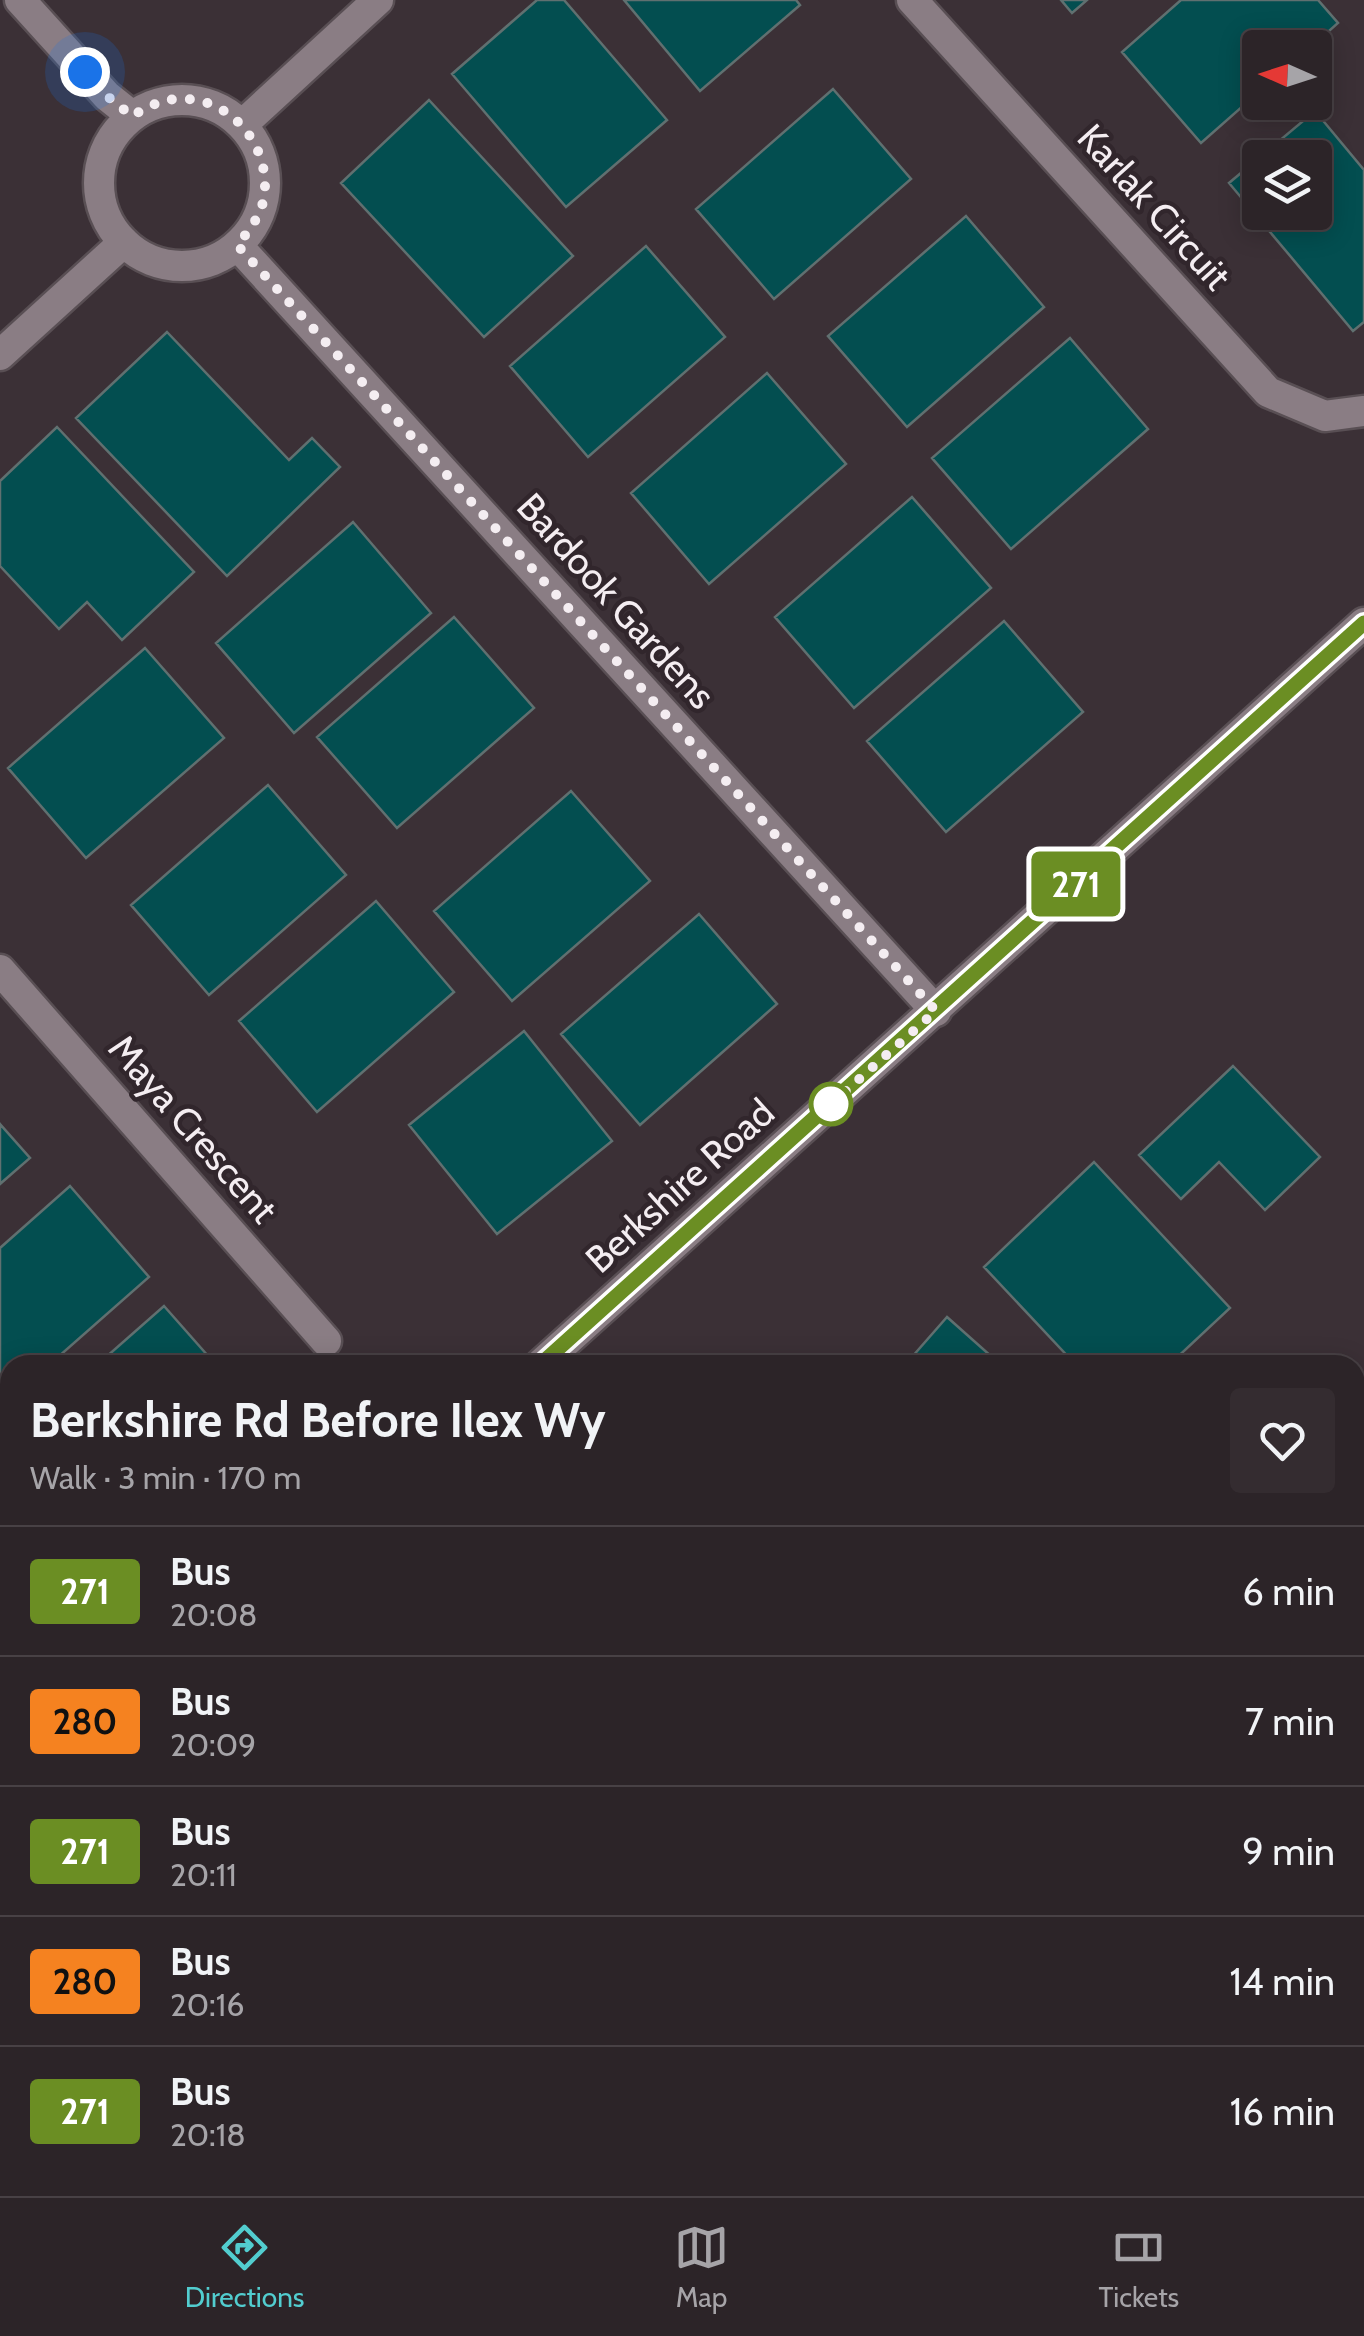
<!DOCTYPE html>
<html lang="en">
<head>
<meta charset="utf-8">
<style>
	:root { --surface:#2c2428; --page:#342c30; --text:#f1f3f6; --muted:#a6a4a8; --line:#484145; --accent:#52cdcf }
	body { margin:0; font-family:Cabin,sans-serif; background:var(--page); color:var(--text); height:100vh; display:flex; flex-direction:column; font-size:38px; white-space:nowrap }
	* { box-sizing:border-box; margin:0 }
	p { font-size:32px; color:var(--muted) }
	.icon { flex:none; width:55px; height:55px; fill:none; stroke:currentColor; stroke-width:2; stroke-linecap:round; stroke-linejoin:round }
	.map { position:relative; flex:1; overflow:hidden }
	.panel { position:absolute; left:0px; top:1355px; width:1365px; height:842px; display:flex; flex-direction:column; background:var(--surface); border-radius:30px 30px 0 0; box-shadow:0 5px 25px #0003,0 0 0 2px var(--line) }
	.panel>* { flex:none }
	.badge { padding:0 20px; border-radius:8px; font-size:35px; line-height:65px }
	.needle { width:65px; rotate:273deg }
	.fabs { position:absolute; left:1242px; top:30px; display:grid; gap:20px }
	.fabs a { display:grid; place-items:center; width:90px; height:90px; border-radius:10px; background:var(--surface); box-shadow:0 5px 25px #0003,0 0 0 2px var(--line); font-size:50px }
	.you { position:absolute; width:50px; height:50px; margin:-25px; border:8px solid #fff; border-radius:50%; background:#1a73e8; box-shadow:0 0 0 15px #1a73e833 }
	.map>.badge { position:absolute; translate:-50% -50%; box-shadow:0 0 0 5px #fff }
	.round { display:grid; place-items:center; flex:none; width:105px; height:105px; border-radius:10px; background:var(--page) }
	.head { display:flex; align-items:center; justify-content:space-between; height:170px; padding:0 30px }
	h1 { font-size:48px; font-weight:800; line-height:75px }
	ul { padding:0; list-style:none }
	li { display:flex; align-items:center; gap:30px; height:130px; padding:0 30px; border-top:2px solid var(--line) }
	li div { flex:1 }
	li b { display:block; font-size:38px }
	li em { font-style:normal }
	li .badge { min-width:110px; font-weight:700; text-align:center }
	.menu { display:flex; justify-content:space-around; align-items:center; height:140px; border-top:2px solid var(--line); background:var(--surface); font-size:28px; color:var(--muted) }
	.menu a { display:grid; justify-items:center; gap:5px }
	.menu .selected { color:var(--accent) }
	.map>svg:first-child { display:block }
	.building { fill:#034e50; stroke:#607070; stroke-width:2.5; fill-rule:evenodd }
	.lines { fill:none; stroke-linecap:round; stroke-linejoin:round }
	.street-casing { stroke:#594f54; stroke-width:35 }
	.secondary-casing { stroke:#594f54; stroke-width:35 }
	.street { stroke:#8a7d84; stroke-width:30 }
	.secondary { stroke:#8a7d84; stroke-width:30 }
	.line-casing { stroke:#fff; stroke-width:22 }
	.line { stroke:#6b8e23; stroke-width:15 }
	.walk { stroke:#f4edf1; stroke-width:10; stroke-dasharray:0 18 }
	.stop-dot { fill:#fff; stroke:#6b8e23; stroke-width:5 }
	.labels { text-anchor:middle; stroke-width:9; stroke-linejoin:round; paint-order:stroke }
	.street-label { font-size:38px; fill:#f4edf1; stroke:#31262c }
</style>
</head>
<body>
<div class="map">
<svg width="1364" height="2196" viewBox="0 0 1364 2196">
	<rect width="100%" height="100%" fill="#3b3036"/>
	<!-- building -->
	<path class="building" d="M537,0H564L667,120L566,207L452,74Z
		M624,0H796L800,5L700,91Z
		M1061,0H1087L1072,13Z
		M1181,0H1318L1338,23L1310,48H1260V91L1201,143L1122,52Z
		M833,89L911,179L774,299L696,209Z
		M429,100L573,256L484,337L341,183Z
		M1315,111L1364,170V322L1353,331L1229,183ZM1260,158H1315V212H1260Z
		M966,216L1044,307L907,427L828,336Z
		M646,246L725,337L588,457L510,366Z
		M167,332L289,460L312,438L340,467L227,576L76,418Z
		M1070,338L1148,429L1011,549L932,458Z
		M767,373L846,464L709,584L631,493Z
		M57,427L194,572L122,640L87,602L59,629L0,566V481Z
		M912,497L991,588L854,708L775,617Z
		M353,522L431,613L294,733L216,643Z
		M454,617L534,708L397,828L317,737Z
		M1004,621L1083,712L946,832L867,741Z
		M145,648L224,738L86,858L8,768Z
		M268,785L346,875L209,995L131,905Z
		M571,791L650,881L512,1001L434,911Z
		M376,901L454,992L317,1112L239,1021Z
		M699,914L777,1004L640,1125L561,1034Z
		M524,1031L612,1141L497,1234L409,1125Z
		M1233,1066L1320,1157L1265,1210L1219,1162L1181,1199L1139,1155Z
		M0,1124L30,1158L0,1184Z
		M1094,1162L1230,1308L1169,1365H1076L984,1267Z
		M70,1186L149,1277L49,1365H10V1394L0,1383V1248Z
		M164,1306L216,1365H97Z
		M947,1317L1001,1365H905Z
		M1364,1473V1570L1355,1577V1480Z
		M1355,2022L1364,2030V2120L1355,2129Z
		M45,2188H128L136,2196H36Z
		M477,2188H604L611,2196H467Z
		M637,2188H714L704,2196H644Z
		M1173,2188H1274L1282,2195L1165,2196Z"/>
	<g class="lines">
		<defs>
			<path id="street" d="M20,0L107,96L132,116
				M912,0L1268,392L1325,416L1364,411
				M99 183a83 83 0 1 1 166 0a83 83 0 1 1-166 0Z
				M242,125L378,0
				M237,245L936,1011
				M0,355L124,242
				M0,970L326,1341
				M1355,1795L1364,1787
				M910,2196L920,2188"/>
			<path id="secondary" d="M540,1365L1364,623
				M0,1852L10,1843"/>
		</defs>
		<!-- street casing -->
		<use href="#street" class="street-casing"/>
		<!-- secondary casing -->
		<use href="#secondary" class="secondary-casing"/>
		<!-- street -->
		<use href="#street" class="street"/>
		<!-- secondary -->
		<use href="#secondary" class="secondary"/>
	</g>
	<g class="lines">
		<defs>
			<path id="line" d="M540,1365L1364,623"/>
		</defs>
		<!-- line casing -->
		<use href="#line" class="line-casing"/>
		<!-- line -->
		<use href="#line" class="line"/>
		<!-- walk -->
		<path class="walk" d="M85,72L107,96L132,116C146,108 160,100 176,99C230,95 272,146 264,198C260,217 249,231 237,245L936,1011L822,1112L831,1104"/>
	</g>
	<!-- markers -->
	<circle class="stop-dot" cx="831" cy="1104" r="20"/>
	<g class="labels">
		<!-- street labels -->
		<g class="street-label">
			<text transform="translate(1154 207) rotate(48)" y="13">Karlak Circuit</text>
			<text transform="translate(616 601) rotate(48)" y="13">Bardook Gardens</text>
			<text transform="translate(193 1129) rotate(49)" y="13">Maya Crescent</text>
			<text transform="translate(680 1186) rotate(-42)" y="13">Berkshire Road</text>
		</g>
	</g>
</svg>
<div class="fabs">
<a><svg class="needle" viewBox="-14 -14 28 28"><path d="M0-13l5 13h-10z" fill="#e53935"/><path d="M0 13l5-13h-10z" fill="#a6a4a8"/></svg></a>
<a><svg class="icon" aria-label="layers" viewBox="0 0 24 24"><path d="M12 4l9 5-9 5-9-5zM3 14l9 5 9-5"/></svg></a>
</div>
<div class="you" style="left:85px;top:72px"></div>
<b class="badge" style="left:1076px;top:884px;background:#6b8e23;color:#fff">271</b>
<section class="panel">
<div class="head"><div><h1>Berkshire Rd Before Ilex Wy</h1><p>Walk · 3 min · 170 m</p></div><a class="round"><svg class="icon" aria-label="heart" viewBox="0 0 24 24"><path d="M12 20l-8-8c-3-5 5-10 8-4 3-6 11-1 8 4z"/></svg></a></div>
<ul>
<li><span class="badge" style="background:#6b8e23;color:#fff">271</span><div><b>Bus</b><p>20:08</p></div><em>6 min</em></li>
<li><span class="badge" style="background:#f58220;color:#111">280</span><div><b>Bus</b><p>20:09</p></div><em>7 min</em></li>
<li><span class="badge" style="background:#6b8e23;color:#fff">271</span><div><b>Bus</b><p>20:11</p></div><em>9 min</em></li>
<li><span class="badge" style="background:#f58220;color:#111">280</span><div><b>Bus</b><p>20:16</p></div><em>14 min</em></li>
<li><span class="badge" style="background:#6b8e23;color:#fff">271</span><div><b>Bus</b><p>20:18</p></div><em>16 min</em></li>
</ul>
</section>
</div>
<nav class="menu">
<a class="selected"><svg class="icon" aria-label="directions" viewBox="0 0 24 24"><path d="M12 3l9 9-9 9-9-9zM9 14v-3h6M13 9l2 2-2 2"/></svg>Directions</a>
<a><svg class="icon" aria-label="map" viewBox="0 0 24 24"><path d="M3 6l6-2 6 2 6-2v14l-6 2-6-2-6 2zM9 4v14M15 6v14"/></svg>Map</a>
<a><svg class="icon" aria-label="tickets" viewBox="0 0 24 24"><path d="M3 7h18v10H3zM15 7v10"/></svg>Tickets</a>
</nav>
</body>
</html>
